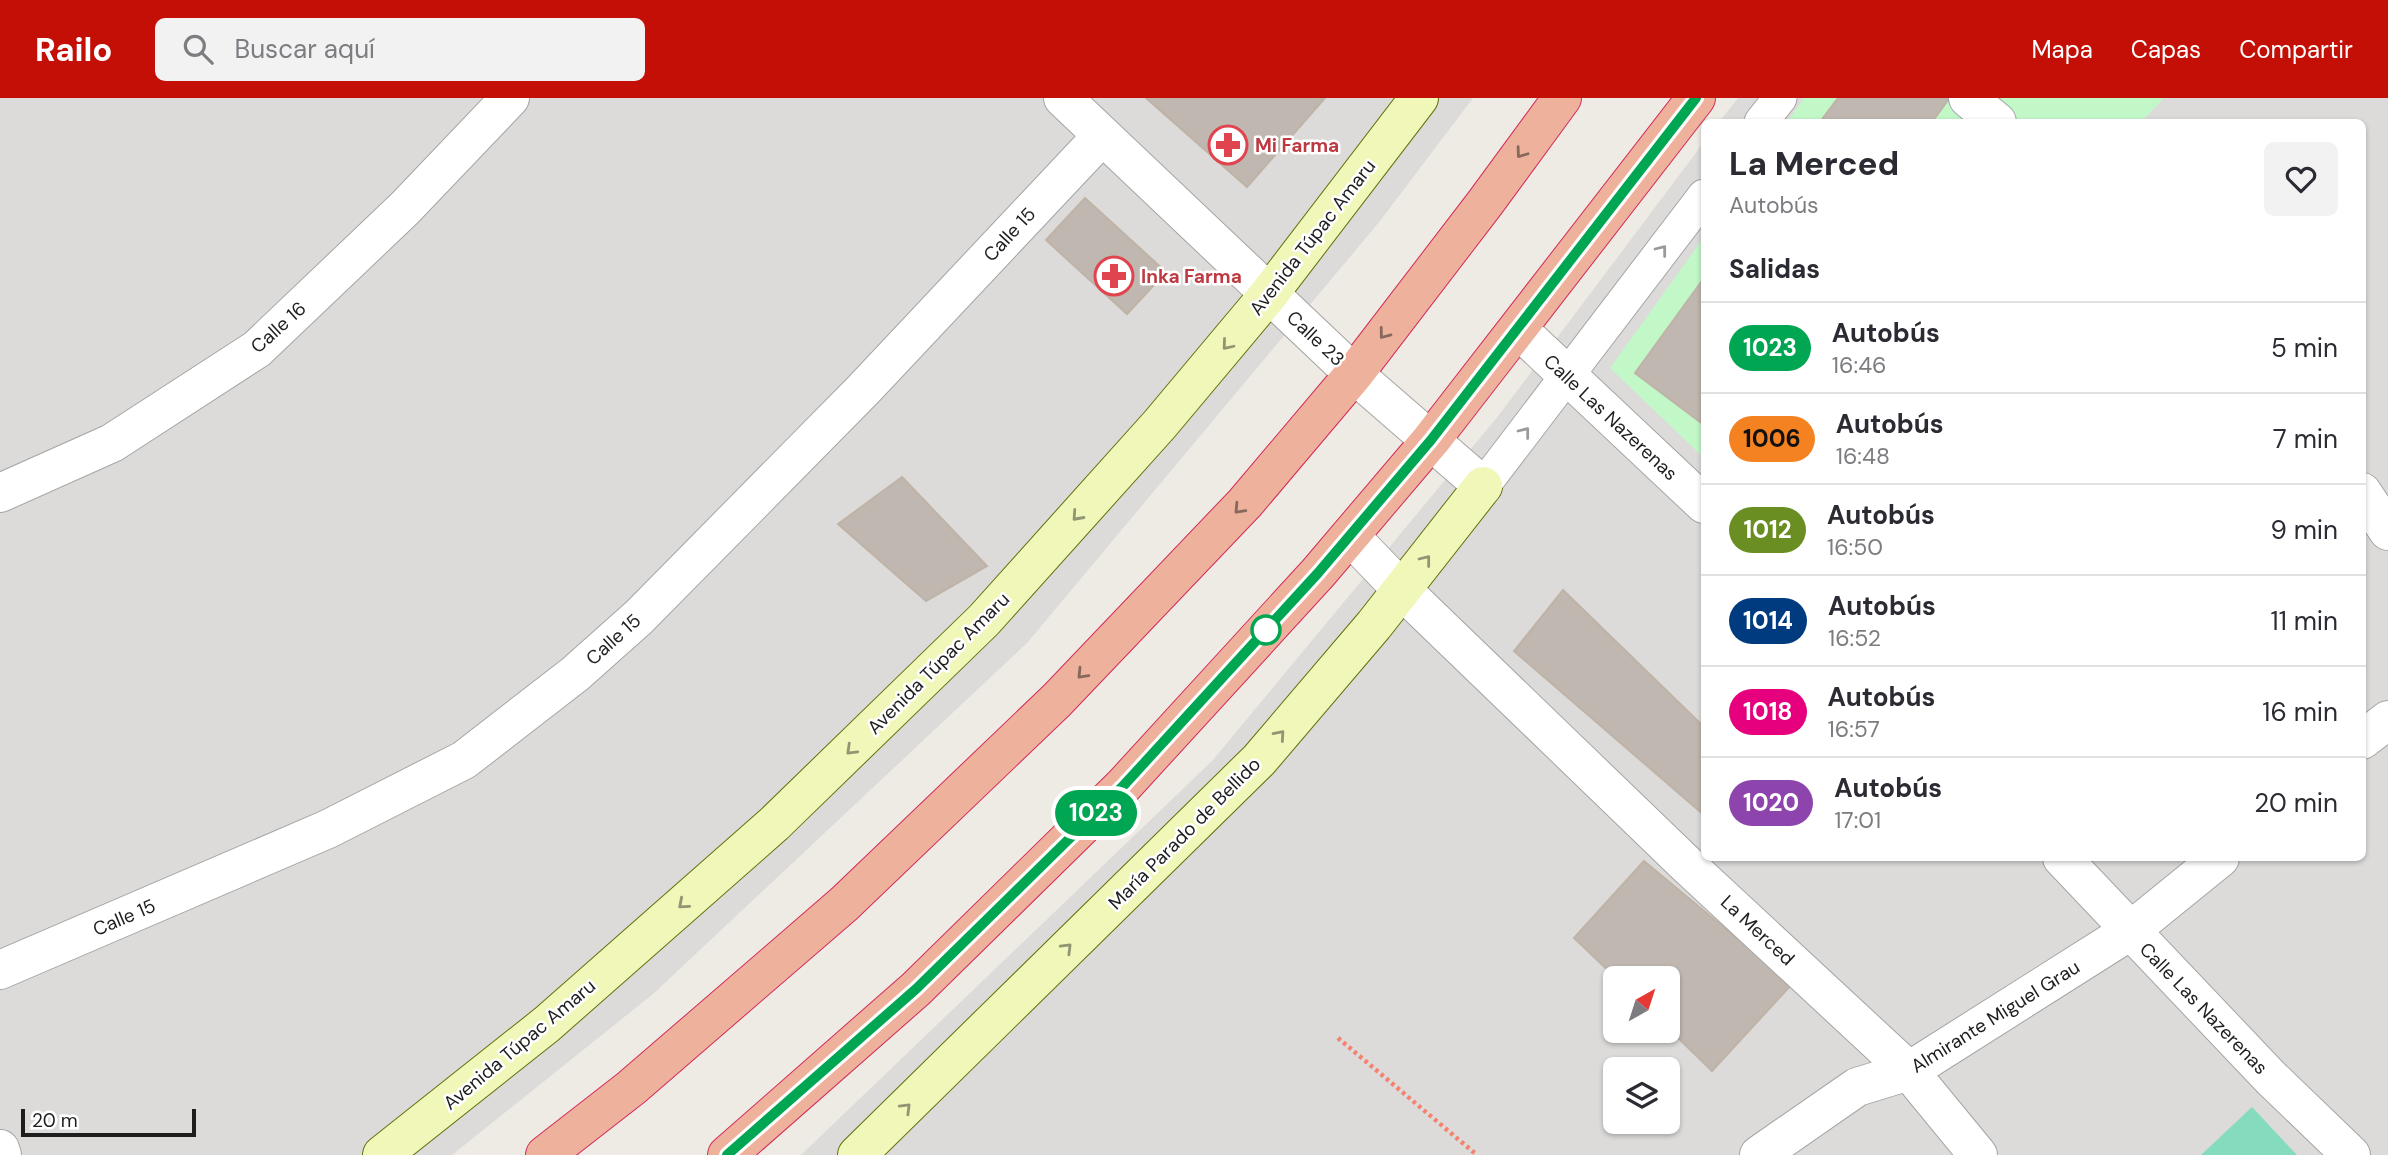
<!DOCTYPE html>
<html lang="es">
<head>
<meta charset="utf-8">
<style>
	:root { --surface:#fff; --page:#f2f2f3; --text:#2b2b33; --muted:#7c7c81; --line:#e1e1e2; --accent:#c40f07 }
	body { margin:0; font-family:"DM Sans",sans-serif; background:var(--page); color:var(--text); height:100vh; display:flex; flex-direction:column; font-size:26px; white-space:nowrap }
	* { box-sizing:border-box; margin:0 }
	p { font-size:23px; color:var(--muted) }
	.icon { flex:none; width:38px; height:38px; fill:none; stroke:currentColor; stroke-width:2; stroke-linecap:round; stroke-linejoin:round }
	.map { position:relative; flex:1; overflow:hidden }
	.details { position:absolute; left:1701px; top:21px; width:665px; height:742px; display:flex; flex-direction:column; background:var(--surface); border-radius:10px; box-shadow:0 2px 5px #0004 }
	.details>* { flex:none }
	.badge { padding:0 14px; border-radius:23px; font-size:24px; line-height:46px }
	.needle { width:46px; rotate:39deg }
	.controls { position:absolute; left:1603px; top:868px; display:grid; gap:14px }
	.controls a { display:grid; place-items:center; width:77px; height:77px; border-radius:10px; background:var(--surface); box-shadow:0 2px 5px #0004; font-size:35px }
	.scale { position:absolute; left:21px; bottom:18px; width:175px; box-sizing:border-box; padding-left:7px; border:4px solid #1e1e1e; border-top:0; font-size:19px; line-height:24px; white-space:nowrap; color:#1e1e1e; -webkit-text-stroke:5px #fff; paint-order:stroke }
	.map>.badge { position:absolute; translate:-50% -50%; box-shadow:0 0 0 4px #fff }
	h2 { padding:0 28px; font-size:26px; line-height:63px }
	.round { display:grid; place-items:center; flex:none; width:74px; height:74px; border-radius:10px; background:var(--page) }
	.headline { display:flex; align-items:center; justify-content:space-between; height:119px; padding:0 28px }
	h1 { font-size:33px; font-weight:800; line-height:52px }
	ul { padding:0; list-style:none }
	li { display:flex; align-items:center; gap:21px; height:91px; padding:0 28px; border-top:2px solid var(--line) }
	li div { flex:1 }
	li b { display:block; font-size:26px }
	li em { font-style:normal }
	li .badge { min-width:77px; font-weight:700; text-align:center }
	header { display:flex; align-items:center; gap:42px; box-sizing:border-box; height:98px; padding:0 35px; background:var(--accent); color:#fff }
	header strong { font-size:33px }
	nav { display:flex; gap:38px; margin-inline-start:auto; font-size:24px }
	.search { width:490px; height:63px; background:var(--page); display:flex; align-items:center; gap:18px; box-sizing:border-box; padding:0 24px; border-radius:10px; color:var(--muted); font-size:26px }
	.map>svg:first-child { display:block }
	.residential { fill:#dcdbda; fill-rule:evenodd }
	.park { fill:#c2f7c8 }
	.pitch { fill:#84dbbd }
	.building { fill:#bfb7b0; stroke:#bfb3a7; stroke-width:2 }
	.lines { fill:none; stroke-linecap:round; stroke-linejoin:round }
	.service-casing { stroke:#a5a5a5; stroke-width:35 }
	.minor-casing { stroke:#a5a5a5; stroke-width:40 }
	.secondary-casing { stroke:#617108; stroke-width:40 }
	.trunk-casing { stroke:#d32a5c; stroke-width:40 }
	.path { stroke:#f5826e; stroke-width:4.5; stroke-dasharray:3.5 3.5; stroke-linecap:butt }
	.service { stroke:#fff; stroke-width:33 }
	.minor { stroke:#fff; stroke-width:38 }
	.secondary { stroke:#f1f7b9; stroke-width:38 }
	.trunk { stroke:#eeb29c; stroke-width:38 }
	.oneway { stroke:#86685d }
	.oneway2 { stroke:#9a9a9a }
	.oneway3 { stroke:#929573 }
	.line-casing { stroke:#fff; stroke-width:16 }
	.line { stroke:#00a651; stroke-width:10 }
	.stop-dot { fill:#fff; stroke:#00a651; stroke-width:3.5 }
	.labels { text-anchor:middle; stroke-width:5; stroke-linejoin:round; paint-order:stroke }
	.health-label { font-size:19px; font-weight:bold; fill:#be3a42; stroke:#fff; text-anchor:start }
	.street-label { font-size:19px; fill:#1e1e1e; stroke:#fff }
</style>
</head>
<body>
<header>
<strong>Railo</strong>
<div class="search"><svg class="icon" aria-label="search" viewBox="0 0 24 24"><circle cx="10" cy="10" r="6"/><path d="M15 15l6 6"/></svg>Buscar aquí</div>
<nav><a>Mapa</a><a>Capas</a><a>Compartir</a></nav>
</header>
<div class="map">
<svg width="2388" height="1057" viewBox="0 0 2388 1057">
	<rect width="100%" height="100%" fill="#eeebe4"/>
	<!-- residential -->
	<path class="residential" d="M0,0H1473L1380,123L1027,545L653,896L452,1057H0Z
		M1738,0H2388V1057H801L1212,663L1499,317L1704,44V760H2362V24H1719ZM1615,880H1668V933H1615ZM1615,971H1668V1024H1615Z"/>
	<!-- park -->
	<path class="park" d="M1804,0H2164L2141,24H1787Z
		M1704,139V360L1610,270Z"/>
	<!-- pitch -->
	<path class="pitch" d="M2252,1009L2297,1057H2201Z"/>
	<!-- building -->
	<path class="building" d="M1146,0H1325L1247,89Z
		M1838,0H1946L1948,2L1932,24H1820Z
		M1085,100L1166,174L1127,216L1046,142Z
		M1704,180V327L1635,275Z
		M902,379L987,468L926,503L838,426Z
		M1563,492L1704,629V717L1514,553Z
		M1644,763L1792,886L1712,973L1668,930V880H1616L1574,840Z"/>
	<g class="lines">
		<defs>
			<path id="service" d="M1761,24L1780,0
				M1483,388L1704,98"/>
			<path id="minor" d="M1063,0L1354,276L1483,388
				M1968,0L1997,24
				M1518,231L1704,406
				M2362,394L2388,433
				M0,395L112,345L257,251L405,110L510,0
				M1350,438L1402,492L1686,766L1909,973L1978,1057
				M2362,642L2388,622
				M2062,760L2270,979L2351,1057
				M0,872L328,731L464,662L575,576L639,519L863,292L1102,38
				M0,1051L2,1057
				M1759,1057L1857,989L1909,973L2130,833L2220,760"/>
			<path id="secondary" d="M382,1057L547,926L774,726L984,522L1160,326L1269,196L1419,0
				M857,1057L1259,662L1374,527L1483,388"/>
			<path id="trunk" d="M545,1057L631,990L844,806L1057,602L1245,405L1354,276L1485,105L1562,0
				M727,1057L916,891L1124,687L1318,475L1431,342L1696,0"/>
		</defs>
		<!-- service casing -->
		<use href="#service" class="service-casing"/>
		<!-- minor casing -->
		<use href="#minor" class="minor-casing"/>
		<!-- secondary casing -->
		<use href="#secondary" class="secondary-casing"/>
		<!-- trunk casing -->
		<use href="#trunk" class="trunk-casing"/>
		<!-- path -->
		<path class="path" d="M1338,940L1477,1057"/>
		<!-- service -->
		<use href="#service" class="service"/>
		<!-- minor -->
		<use href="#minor" class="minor"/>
		<!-- secondary -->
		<use href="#secondary" class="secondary"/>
		<!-- trunk -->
		<use href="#trunk" class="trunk"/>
	</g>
	<!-- one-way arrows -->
	<defs><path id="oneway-chevron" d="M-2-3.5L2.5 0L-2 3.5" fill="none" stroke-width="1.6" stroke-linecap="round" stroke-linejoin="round" transform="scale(1.75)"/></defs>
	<g class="oneway">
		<use href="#oneway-chevron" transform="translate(1521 55) rotate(126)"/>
		<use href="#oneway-chevron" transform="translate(1384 236) rotate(127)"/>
		<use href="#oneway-chevron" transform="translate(1239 411) rotate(133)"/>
		<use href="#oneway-chevron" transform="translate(1082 576) rotate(134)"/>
	</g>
	<g class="oneway2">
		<use href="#oneway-chevron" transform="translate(1662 152) rotate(-52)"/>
		<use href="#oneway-chevron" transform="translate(1525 334) rotate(-52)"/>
	</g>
	<g class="oneway3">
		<use href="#oneway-chevron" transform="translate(1227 247) rotate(130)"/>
		<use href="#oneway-chevron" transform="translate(1077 418) rotate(132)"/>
		<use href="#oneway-chevron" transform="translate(1426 462) rotate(-52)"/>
		<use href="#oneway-chevron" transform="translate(1280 637) rotate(-49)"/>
		<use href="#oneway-chevron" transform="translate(851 652) rotate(136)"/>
		<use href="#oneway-chevron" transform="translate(683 806) rotate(139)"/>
		<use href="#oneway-chevron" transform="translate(1067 850) rotate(-45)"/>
		<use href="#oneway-chevron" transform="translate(906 1010) rotate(-45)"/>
	</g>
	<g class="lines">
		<defs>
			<path id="line" d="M727,1057L916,891L1124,687L1318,475L1431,342L1696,0"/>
		</defs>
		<!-- line casing -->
		<use href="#line" class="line-casing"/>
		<!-- line -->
		<use href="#line" class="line"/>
	</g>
	<!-- icons -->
	<defs>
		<symbol id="pharmacy-ring" viewBox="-11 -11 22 22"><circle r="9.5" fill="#fff" stroke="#e0444e" stroke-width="1.5"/><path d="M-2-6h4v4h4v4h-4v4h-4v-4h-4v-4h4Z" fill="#e0444e"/></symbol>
	</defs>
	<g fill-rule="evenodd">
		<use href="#pharmacy-ring" x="1206" y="25" width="44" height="44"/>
		<use href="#pharmacy-ring" x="1092" y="156" width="44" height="44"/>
	</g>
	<!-- markers -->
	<circle class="stop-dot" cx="1266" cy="532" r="14"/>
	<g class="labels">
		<!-- health labels -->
		<g class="health-label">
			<text x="1255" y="54">Mi Farma</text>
			<text x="1141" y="185">Inka Farma</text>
		</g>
		<!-- street labels -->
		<g class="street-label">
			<text transform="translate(1009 136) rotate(-47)" y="7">Calle 15</text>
			<text transform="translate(1312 139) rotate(-52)" y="7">Avenida Túpac Amaru</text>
			<text transform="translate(278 229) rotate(-42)" y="7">Calle 16</text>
			<text transform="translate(1316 240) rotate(43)" y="7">Calle 23</text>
			<text transform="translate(1611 319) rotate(43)" y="7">Calle Las Nazerenas</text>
			<text transform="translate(613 541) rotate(-42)" y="7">Calle 15</text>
			<text transform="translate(938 565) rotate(-45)" y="7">Avenida Túpac Amaru</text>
			<text transform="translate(1184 735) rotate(-45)" y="7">María Parado de Bellido</text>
			<text transform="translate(124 819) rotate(-23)" y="7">Calle 15</text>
			<text transform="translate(1758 832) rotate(43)" y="7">La Merced</text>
			<text transform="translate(2204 910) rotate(46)" y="7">Calle Las Nazerenas</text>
			<text transform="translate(1995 918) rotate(-32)" y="7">Almirante Miguel Grau</text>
			<text transform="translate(519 946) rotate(-40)" y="7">Avenida Túpac Amaru</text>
		</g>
	</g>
</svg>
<div class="controls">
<a><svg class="needle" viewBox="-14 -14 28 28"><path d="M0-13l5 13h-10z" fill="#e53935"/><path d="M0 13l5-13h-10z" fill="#7c7c81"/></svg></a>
<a><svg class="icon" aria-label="layers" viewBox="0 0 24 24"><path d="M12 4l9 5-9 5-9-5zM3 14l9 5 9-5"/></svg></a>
</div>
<div class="scale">20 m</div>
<b class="badge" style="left:1096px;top:715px;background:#00a651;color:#fff">1023</b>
<section class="details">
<div class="headline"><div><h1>La Merced</h1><p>Autobús</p></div><a class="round"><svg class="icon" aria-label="heart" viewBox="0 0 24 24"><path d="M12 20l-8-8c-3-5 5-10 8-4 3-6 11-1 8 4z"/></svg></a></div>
<h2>Salidas</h2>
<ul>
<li><span class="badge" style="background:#00a651;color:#fff">1023</span><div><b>Autobús</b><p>16:46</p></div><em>5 min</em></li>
<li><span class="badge" style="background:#f58220;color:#111">1006</span><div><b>Autobús</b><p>16:48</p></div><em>7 min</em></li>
<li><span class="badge" style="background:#6b8e23;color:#fff">1012</span><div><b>Autobús</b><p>16:50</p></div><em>9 min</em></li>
<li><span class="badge" style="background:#003b80;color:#fff">1014</span><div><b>Autobús</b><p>16:52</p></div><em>11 min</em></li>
<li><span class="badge" style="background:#e6007e;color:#fff">1018</span><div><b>Autobús</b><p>16:57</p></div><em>16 min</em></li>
<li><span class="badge" style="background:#8e44ad;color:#fff">1020</span><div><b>Autobús</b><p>17:01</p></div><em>20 min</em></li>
</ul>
</section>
</div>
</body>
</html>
